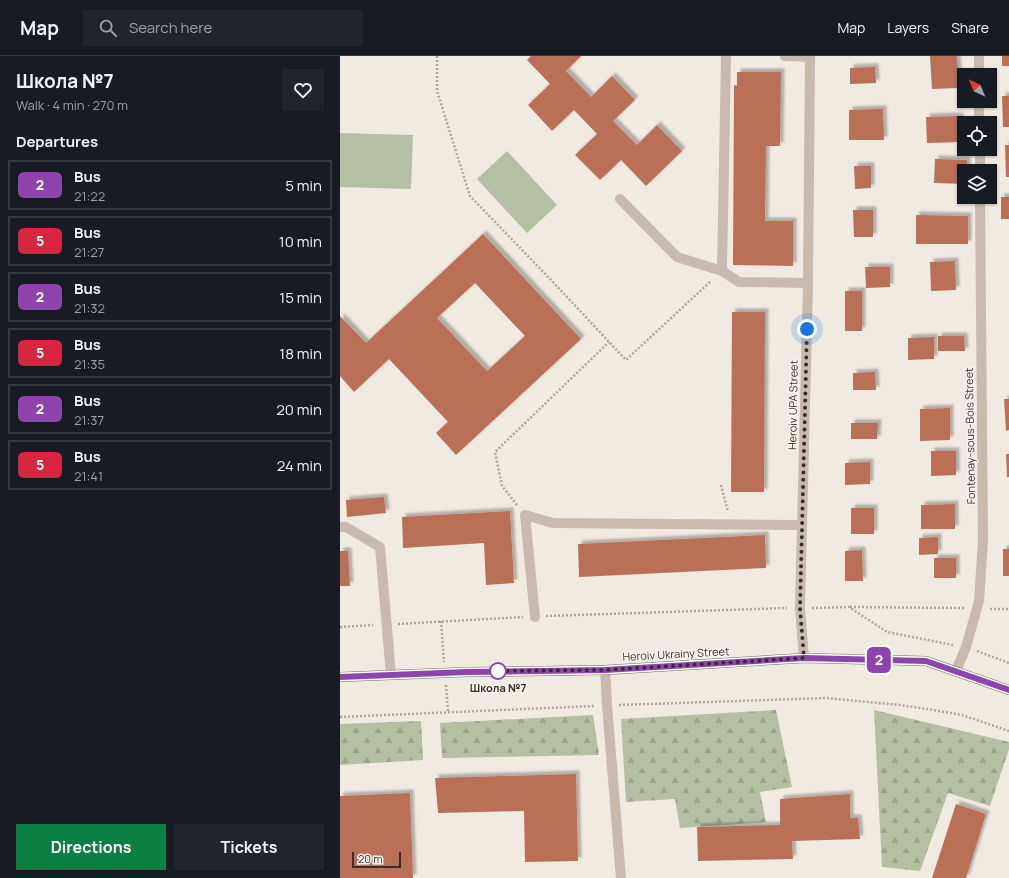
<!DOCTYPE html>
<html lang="en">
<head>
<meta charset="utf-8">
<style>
	:root { --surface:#171b24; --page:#20242c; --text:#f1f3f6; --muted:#9ea1a6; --line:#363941; --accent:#0b8043 }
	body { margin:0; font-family:Manrope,sans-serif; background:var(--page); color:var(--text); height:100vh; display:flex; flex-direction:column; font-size:15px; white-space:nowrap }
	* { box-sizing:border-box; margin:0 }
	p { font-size:13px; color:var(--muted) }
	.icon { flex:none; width:22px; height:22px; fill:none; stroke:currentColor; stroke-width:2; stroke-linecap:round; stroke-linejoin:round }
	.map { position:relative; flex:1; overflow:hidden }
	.drawer { display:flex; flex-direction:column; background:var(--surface); width:340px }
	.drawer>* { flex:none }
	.badge { padding:0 8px; border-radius:6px; font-size:14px; line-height:26px }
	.needle { width:26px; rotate:316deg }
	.controls { position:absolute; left:617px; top:12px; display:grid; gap:8px }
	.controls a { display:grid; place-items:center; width:40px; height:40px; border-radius:0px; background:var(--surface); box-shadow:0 1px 3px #0004; font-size:20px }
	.scale { position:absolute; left:12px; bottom:10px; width:49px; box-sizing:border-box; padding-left:4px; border:2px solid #372f2b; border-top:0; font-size:11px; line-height:14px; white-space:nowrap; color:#372f2b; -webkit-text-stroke:3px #f9f4ed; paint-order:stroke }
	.you { position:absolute; width:20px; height:20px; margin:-10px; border:3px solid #fff; border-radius:50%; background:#1a73e8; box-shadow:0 0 0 6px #1a73e833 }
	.map>.badge { position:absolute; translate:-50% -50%; box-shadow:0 0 0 2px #fff }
	h2 { padding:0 16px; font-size:15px; line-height:36px }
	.round { display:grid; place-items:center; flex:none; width:42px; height:42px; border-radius:0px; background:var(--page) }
	.summary { display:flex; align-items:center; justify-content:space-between; height:68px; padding:0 16px }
	h1 { font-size:19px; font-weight:700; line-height:30px }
	.action { display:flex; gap:8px; margin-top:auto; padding:8px 16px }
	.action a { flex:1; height:46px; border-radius:0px; background:var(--accent); color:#fff; font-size:16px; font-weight:700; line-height:46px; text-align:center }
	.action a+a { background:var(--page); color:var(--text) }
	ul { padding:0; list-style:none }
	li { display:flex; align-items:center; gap:12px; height:50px; margin:0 8px 6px; padding:0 8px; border:2px solid var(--line); border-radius:0px }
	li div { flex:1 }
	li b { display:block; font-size:15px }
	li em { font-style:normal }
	li .badge { min-width:44px; font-weight:700; text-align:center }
	header { display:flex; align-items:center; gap:24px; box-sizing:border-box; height:56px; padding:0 20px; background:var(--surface); border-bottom:1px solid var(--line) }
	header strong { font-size:19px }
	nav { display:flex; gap:22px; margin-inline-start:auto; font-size:14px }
	.search { width:280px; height:36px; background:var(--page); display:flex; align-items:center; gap:10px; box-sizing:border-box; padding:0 14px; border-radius:0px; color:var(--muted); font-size:15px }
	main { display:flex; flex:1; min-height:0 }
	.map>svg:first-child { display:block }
	.forest { fill:url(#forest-firs) }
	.park { fill:#b5bfa2 }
	.building { fill:#b97056; fill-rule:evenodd; filter:url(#shadow) }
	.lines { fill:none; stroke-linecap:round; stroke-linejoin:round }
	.path { stroke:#b4a498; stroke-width:2.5; stroke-dasharray:2 2; stroke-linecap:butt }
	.minor { stroke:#c8baae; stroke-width:10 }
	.major { stroke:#78675e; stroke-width:10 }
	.line-casing { stroke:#fff; stroke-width:9 }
	.line { stroke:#8e44ad; stroke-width:6 }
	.walk { stroke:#372f2b; stroke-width:4; stroke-dasharray:0 7.2 }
	.stop-dot { fill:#fff; stroke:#8e44ad; stroke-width:2 }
	.labels { text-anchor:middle; stroke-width:3; stroke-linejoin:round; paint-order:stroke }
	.street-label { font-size:11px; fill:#372f2b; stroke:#f9f4ed }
	.stop-label { font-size:11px; font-weight:bold; fill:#372f2b; stroke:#f9f4ed }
</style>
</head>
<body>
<header>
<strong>Map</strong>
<div class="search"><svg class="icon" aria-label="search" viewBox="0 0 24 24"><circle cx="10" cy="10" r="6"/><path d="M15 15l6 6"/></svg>Search here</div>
<nav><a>Map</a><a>Layers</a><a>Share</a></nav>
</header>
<main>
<section class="drawer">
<div class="summary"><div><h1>Школа №7</h1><p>Walk · 4 min · 270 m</p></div><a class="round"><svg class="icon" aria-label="heart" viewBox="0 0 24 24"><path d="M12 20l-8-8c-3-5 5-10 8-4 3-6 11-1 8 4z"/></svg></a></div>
<h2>Departures</h2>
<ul>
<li><span class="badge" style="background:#8e44ad;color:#fff">2</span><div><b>Bus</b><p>21:22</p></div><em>5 min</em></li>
<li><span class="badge" style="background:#d7263d;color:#fff">5</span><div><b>Bus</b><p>21:27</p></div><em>10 min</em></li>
<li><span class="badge" style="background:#8e44ad;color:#fff">2</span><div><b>Bus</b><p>21:32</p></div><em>15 min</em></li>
<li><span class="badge" style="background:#d7263d;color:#fff">5</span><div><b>Bus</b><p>21:35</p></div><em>18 min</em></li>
<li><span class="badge" style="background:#8e44ad;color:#fff">2</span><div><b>Bus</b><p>21:37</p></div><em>20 min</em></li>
<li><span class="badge" style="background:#d7263d;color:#fff">5</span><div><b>Bus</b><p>21:41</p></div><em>24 min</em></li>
</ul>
<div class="action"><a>Directions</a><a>Tickets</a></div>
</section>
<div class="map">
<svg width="669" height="822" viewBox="0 0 669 822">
	<defs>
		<pattern id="forest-firs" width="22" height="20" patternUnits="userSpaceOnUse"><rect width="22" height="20" fill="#b5bfa2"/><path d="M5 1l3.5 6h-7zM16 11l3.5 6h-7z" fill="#9ca48c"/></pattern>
		<filter id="shadow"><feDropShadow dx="3.5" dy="-3.5" stdDeviation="1" flood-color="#0004"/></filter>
	</defs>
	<rect width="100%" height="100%" fill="#f1eae1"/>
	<!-- forest -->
	<path class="forest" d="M436,654L452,731L420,736L426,766L340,772L335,743L286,746L281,663Z
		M534,654L669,686V693L650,750L608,737L580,815L542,811Z
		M253,659L259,699L102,702L100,667Z
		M81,665L83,704L0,709V668Z"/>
	<!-- park -->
	<path class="park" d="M0,77L73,79L71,133L0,131Z
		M167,95L217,149L187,177L137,123Z"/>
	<!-- building -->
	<path class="building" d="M191,0H241L226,15L251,41L272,20L295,44L273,65L297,89L317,69L342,95L306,130L281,104L260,124L235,99L257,78L234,54L212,75L188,49L210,28L187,4Z
		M590,0H617L619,32L592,33Z
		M662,0H669V10H662Z
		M535,11L536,27L510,28V12Z
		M397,16H441L440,90H426L425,165H453V210L393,209L394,29L397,30Z
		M662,40H669V71H663Z
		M543,53L544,84H509V54Z
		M620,60L621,86L587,87L586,61Z
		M665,89H669V121H666Z
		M595,103L627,104V115H624V128L594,127Z
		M514,110H531V132L515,133Z
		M661,141H669V163H661Z
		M513,154H533V181H514Z
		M576,159L628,160V188H576Z
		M143,178L241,283L116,399L96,377L108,366L49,303L14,336L0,320V260L26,287ZM135,227L185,280L147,315L97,262Z
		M615,205L616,234L591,235L590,206Z
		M525,211H550V231L526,232Z
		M505,235H522V275H505Z
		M392,256H425L424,436H391Z
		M598,280H624L625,295H598Z
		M594,281V303L568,304V282Z
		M535,316L536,334H513V317Z
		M664,343H669V374L666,375Z
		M610,352V384L580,385V353Z
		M511,367H538L537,383H511Z
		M591,395H616V419L591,420Z
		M666,398H669V421H667Z
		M530,406V428L505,429V407Z
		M44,441L46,457L7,461L6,444Z
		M615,448V473H581V449Z
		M511,452H534V478H511Z
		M170,455L174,527L146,529L144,487L63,492L62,461Z
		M425,479L426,512L239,521L238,488Z
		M598,481V498L579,499V482Z
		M663,493H669V520H663Z
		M522,494L523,525H505V495Z
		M0,495H8L10,530H0Z
		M594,502H616V522H594Z
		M236,718L238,805L185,806L184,755L98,757L95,722Z
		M70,737L73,822H0V740Z
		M510,738V762H518L520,783L452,785L453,803L358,805L357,771L440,769V743Z
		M616,748L646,758L626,822H592Z"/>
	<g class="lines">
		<!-- path -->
		<path class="path" d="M97,0V35L130,140L212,225L286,304L371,225
			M381,429L388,456
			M177,449L162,430L155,396L269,286
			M510,551L625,552
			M472,552L509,551L547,576L613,589
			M650,553H669
			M206,560L447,552
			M101,565L104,606
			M58,568L183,561
			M0,571L33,569
			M637,595L669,607
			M106,629L108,656
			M279,649L486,642L560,649L593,654L622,659L669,675
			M0,661L254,650"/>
		<!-- minor -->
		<path class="minor" d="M445,0L470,1
			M639,0V19
			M639,45V67
			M640,93V115
			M280,143L337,201L382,215L399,226L468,227
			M382,215L386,0
			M0,471H6L40,491L51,619
			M195,561L185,459L213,467L462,469
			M464,602L460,552L468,227L470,0
			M265,614L267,649L281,822
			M616,615L626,591L639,545L643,484L640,141"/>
		<!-- major -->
		<path class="major" d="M0,621L127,616L265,614L464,602L586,605L669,634"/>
	</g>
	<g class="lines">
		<defs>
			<path id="line" d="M0,621L127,616L265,614L464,602L586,605L669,634"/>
		</defs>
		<!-- line casing -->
		<use href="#line" class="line-casing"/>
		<!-- line -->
		<use href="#line" class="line"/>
		<!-- walk -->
		<path class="walk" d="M158,615H152L265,614L464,602L460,552L467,273"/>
	</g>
	<!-- markers -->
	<circle class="stop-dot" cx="158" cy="615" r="8"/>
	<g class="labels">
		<!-- street labels -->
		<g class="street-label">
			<text transform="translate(453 349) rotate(-89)" y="4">Heroiv UPA Street</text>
			<text transform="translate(630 380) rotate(-91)" y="4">Fontenay-sous-Bois Street</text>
			<text transform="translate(336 598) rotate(-3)" y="4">Heroiv Ukrainy Street</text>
		</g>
		<!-- stop labels -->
		<g class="stop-label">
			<text x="158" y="636">Школа №7</text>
		</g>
	</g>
</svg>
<div class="controls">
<a><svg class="needle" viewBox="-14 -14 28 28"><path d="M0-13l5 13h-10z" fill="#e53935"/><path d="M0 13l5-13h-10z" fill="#9ea1a6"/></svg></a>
<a><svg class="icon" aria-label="locate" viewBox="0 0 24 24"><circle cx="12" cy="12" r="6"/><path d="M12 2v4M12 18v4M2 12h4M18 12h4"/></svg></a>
<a><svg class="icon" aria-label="layers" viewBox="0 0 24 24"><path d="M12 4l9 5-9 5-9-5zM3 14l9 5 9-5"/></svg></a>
</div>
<div class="scale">20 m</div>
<div class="you" style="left:467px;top:273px"></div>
<b class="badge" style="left:539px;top:604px;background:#8e44ad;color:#fff">2</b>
</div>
</main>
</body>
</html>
